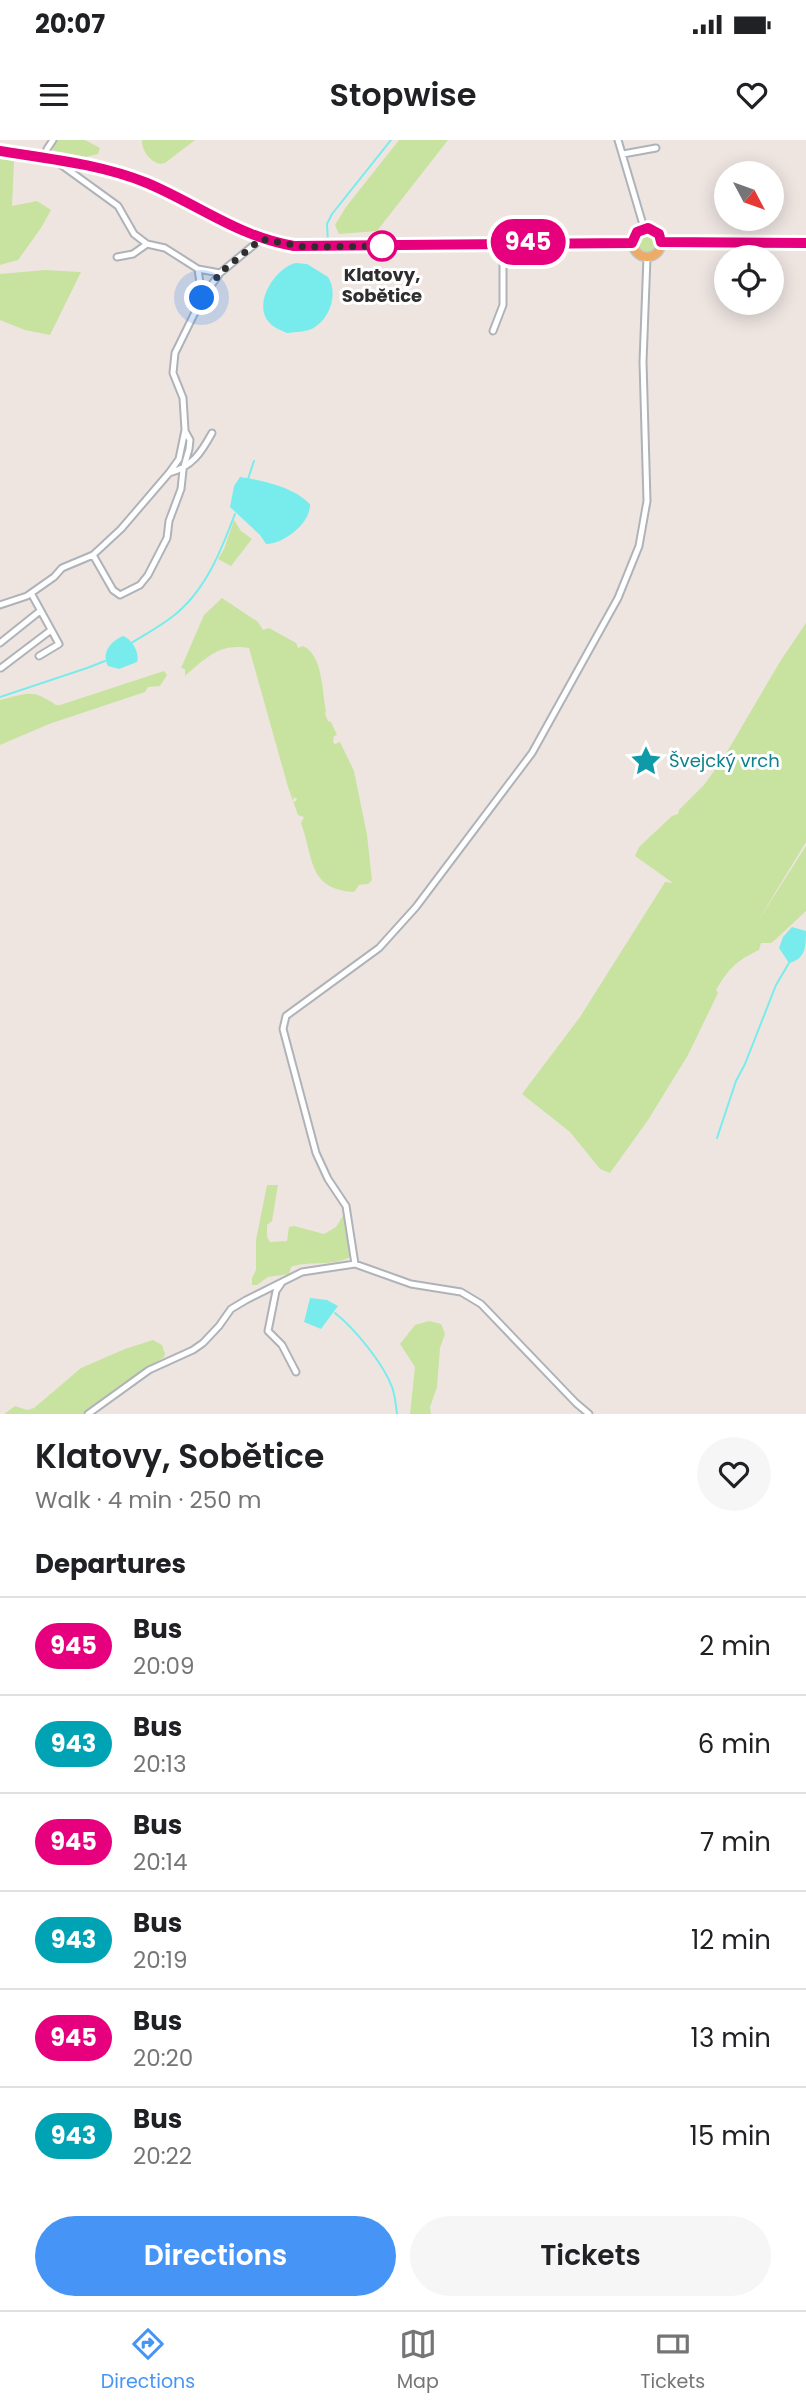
<!DOCTYPE html>
<html lang="en">
<head>
<meta charset="utf-8">
<style>
	:root { --surface:#fff; --page:#f6f6f6; --text:#202124; --muted:#757577; --line:#e0e0e0; --accent:#4695f6 }
	body { margin:0; font-family:Poppins,sans-serif; background:var(--page); color:var(--text); height:100vh; display:flex; flex-direction:column; font-size:26px; white-space:nowrap }
	* { box-sizing:border-box; margin:0 }
	p { font-size:23px; color:var(--muted) }
	.icon { flex:none; width:38px; height:38px; fill:none; stroke:currentColor; stroke-width:2; stroke-linecap:round; stroke-linejoin:round }
	.map { position:relative; height:1274px; overflow:hidden }
	.details { display:flex; flex-direction:column; background:var(--surface); flex:1 }
	.details>* { flex:none }
	.badge { padding:0 14px; border-radius:23px; font-size:24px; line-height:46px }
	.needle { width:46px; rotate:131deg }
	.controls { position:absolute; left:714px; top:21px; display:grid; gap:14px }
	.controls a { display:grid; place-items:center; width:70px; height:70px; border-radius:50%; background:var(--surface); box-shadow:0 4px 18px #0003; font-size:35px }
	.you { position:absolute; width:35px; height:35px; margin:-18px; border:5px solid #fff; border-radius:50%; background:#1a73e8; box-shadow:0 0 0 10px #1a73e833 }
	.map>.badge { position:absolute; translate:-50% -50%; box-shadow:0 0 0 4px #fff }
	h2 { padding:0 35px; font-size:26px; line-height:63px }
	.round { display:grid; place-items:center; flex:none; width:74px; height:74px; border-radius:37px; background:var(--page) }
	.head { display:flex; align-items:center; justify-content:space-between; height:119px; padding:0 35px }
	h1 { font-size:33px; font-weight:600; line-height:52px }
	.cta { display:flex; gap:14px; margin-top:auto; padding:14px 35px }
	.cta a { flex:1; height:80px; border-radius:42px; background:var(--accent); color:#fff; font-size:28px; font-weight:600; line-height:80px; text-align:center }
	.cta a+a { background:var(--page); color:var(--text) }
	ul { padding:0; list-style:none }
	li { display:flex; align-items:center; gap:21px; height:98px; padding:0 35px; border-top:2px solid var(--line) }
	li div { flex:1 }
	li b { display:block; font-size:26px }
	li em { font-style:normal }
	li .badge { min-width:77px; font-weight:700; text-align:center }
	.status { display:flex; justify-content:space-between; align-items:center; height:49px; padding:0 35px; background:var(--surface); direction:ltr }
	.status svg { height:19px; fill:currentColor }
	header { display:flex; justify-content:space-between; align-items:center; height:91px; padding:0 35px; background:var(--surface); font-size:32px; font-weight:600 }
	.menu { display:flex; justify-content:space-around; align-items:center; height:98px; border-top:2px solid var(--line); background:var(--surface); font-size:19px; color:var(--muted) }
	.menu a { display:grid; justify-items:center; gap:4px }
	.menu .on { color:var(--accent) }
	.map>svg:first-child { display:block }
	.green { fill:#c8e39f }
	.water { fill:#78ecec }
	.lines { fill:none; stroke-linecap:round; stroke-linejoin:round }
	.stream { stroke:#78ecec; stroke-width:2 }
	.street-casing { stroke:#aeb3b9; stroke-width:9 }
	.primary-casing { stroke:#c4c4c4; stroke-width:11 }
	.street { stroke:#fff; stroke-width:5 }
	.primary { stroke:#eeab66; stroke-width:8 }
	.line-casing { stroke:#fff; stroke-width:16 }
	.line { stroke:#e6007e; stroke-width:10 }
	.walk { stroke:#2e2e2e; stroke-width:7; stroke-dasharray:0 12.6 }
	.stop-dot { fill:#fff; stroke:#e6007e; stroke-width:3.5 }
	.labels { text-anchor:middle; stroke-width:6; stroke-linejoin:round; paint-order:stroke }
	.stop-label { font-size:18px; font-weight:bold; fill:#2e2e2e; stroke:#fff }
	.culture-label { font-size:18px; fill:#0d838f; stroke:#fff; text-anchor:start }
</style>
</head>
<body>
<div class="status"><b>20:07</b><svg viewBox="0 0 49 12"><path d="M0 12V9h3v3zM5 12V6h3v6zM10 12V3h3v9zM15 12V0h3v12zM26 1h20v11H26zM47 4h2v5h-2z"/></svg></div>
<header><svg class="icon" aria-label="menu" viewBox="0 0 24 24"><path d="M4 6h16M4 12h16M4 18h16"/></svg>Stopwise<svg class="icon" aria-label="heart" viewBox="0 0 24 24"><path d="M12 20l-8-8c-3-5 5-10 8-4 3-6 11-1 8 4z"/></svg></header>
<div class="map">
<svg width="806" height="1274" viewBox="0 0 806 1274">
	<rect width="100%" height="100%" fill="#eee5e1"/>
	<!-- green -->
	<path class="green" d="M57,0H85L100,8L98,14L85,17L52,10Z
		M142,0H195L165,23L160,24C150,22 141,10 142,0Z
		M399,0H448L377,91L339,94L335,85L346,67Z
		M0,19L14,21L12,66L37,61L51,70L41,88L18,120L0,125Z
		M636 103a11 11 0 1 1 22 0a11 11 0 1 1-22 0Z
		M45,130L81,132L50,195L25,190L0,180V134Z
		M234,380L241,391L252,399L231,426L218,419L224,409Z
		M222,458L258,482L263,490L269,488L296,503L298,508L303,506C323,515 322,551 326,571L325,574L328,581L331,582L337,595L334,596L333,602L335,604L340,602L354,631L367,695L372,740L368,744L359,745L354,752C308,749 314,719 301,683L304,677L298,675L293,661L295,662L297,659L294,657L293,661L288,647L249,508C219,503 206,518 185,536V529L181,528L204,475Z
		M806,483V702L756,784L806,706V771L776,799L771,803H761L759,810C736,821 729,828 716,850L718,853L688,915L648,980L610,1033L600,1029L570,992L522,954L580,877L665,742L673,743L635,716L639,707L672,676L678,674L679,670L704,645L724,617L781,520Z
		M164,531L167,535L160,546L148,547L145,552L49,584L0,605V560C27,554 31,548 56,565H60Z
		M267,1045H278L272,1081L267,1085V1097L270,1102L287,1101L289,1087L294,1086L324,1094L336,1087L344,1074L350,1117C333,1127 310,1120 291,1127L289,1134L268,1137L257,1145H252V1138L256,1130V1100Z
		M429,1181L441,1184L445,1194L440,1208L437,1247L430,1267L431,1274H410L415,1227L400,1204L415,1185Z
		M153,1200L162,1205L165,1214L164,1217L83,1274H4L15,1266L27,1270L34,1268L81,1228L125,1209Z"/>
	<!-- water -->
	<path class="water" d="M296,123L307,124L328,137C338,152 331,177 315,187C308,192 296,192 287,193C278,189 269,186 265,176C257,157 277,127 296,123Z
		M240,337C264,341 292,346 310,364C311,383 284,404 266,404L260,395L230,367L234,346Z
		M123,496C132,499 140,513 137,522L119,529L108,526C101,514 110,501 123,496Z
		M792,787L806,791C806,806 806,819 789,823L779,808L783,797Z
		M310,1158L327,1160L338,1166L321,1189L304,1182Z"/>
	<g class="lines">
		<!-- stream -->
		<path class="stream" d="M328,102L327,84L332,74L391,0
			M248,339L254,321
			M130,504C144,495 159,487 172,477C205,452 221,411 235,374
			M0,557L87,528L105,521
			M717,998L736,941L745,924L776,845L789,823
			M335,1173C355,1189 383,1223 392,1247C395,1255 396,1265 397,1274"/>
		<defs>
			<path id="street" d="M618,0L644,88
				M623,14L656,8
				M45,18L47,9L53,0
				M56,21L118,66L134,94L147,104L165,108L198,129L220,133
				M117,117L133,114L147,104
				M198,129L202,157
				M493,191L503,165V102
				M169,333C192,327 201,313 212,293
				M93,415L113,450L120,455L140,445L148,435L167,398L169,381L181,349L183,330L189,309L190,300L185,291
				M31,453L59,504L39,516
				M0,465L27,456L54,437L62,428L93,415L121,389L169,333L179,319L185,290L183,258L173,233L175,213L202,158L220,133L261,99
				M0,503L40,471
				M1,528L51,490
				M281,1144L276,1151L268,1191L282,1205L296,1232
				M88,1274L149,1230L193,1210L203,1203L219,1186L231,1169L246,1160L302,1132L355,1124
				M589,1274L576,1263L481,1164L461,1152L411,1144L355,1124L346,1066L328,1039L316,1013L283,889L286,876L379,808L416,767L532,613L618,458L639,406L647,361L643,222L647,117"/>
			<path id="primary" d="M0,11C50,19 100,24 147,43C197,64 239,97 294,106L632,103
				M633 103a14 14 0 1 1 28 0a14 14 0 1 1-28 0Z
				M661,102L806,103"/>
		</defs>
		<!-- street casing -->
		<use href="#street" class="street-casing"/>
		<!-- primary casing -->
		<use href="#primary" class="primary-casing"/>
		<!-- street -->
		<use href="#street" class="street"/>
		<!-- primary -->
		<use href="#primary" class="primary"/>
	</g>
	<g class="lines">
		<defs>
			<path id="line" d="M0,11C50,19 100,24 147,43C197,64 239,97 294,106L632,103L637,92L648,88L659,94L661,102L806,103"/>
		</defs>
		<!-- line casing -->
		<use href="#line" class="line-casing"/>
		<!-- line -->
		<use href="#line" class="line"/>
		<!-- walk -->
		<path class="walk" d="M202,158L220,133L261,99L305,107L382,106"/>
	</g>
	<!-- icons -->
	<defs>
		<symbol id="sight-bare" viewBox="-9 -9 18 18"><path d="M0-6L1.8-2.2L6-1.7L2.9 1.2L3.7 5.4L0 3.3L-3.7 5.4L-2.9 1.2L-6-1.7L-1.8-2.2Z" fill="#0f9aa8" stroke="#fff" stroke-width="2.5" paint-order="stroke"/></symbol>
	</defs>
	<g fill-rule="evenodd">
		<use href="#sight-bare" x="624" y="599" width="44" height="44"/>
	</g>
	<!-- markers -->
	<circle class="stop-dot" cx="382" cy="106" r="14"/>
	<g class="labels">
		<!-- stop labels -->
		<g class="stop-label">
			<text x="382" y="141">Klatovy,<tspan x="382" dy="21">Sobětice</tspan></text>
		</g>
		<!-- culture labels -->
		<g class="culture-label">
			<text x="669" y="627">Švejcký vrch</text>
		</g>
	</g>
</svg>
<div class="controls">
<a><svg class="needle" viewBox="-14 -14 28 28"><path d="M0-13l5 13h-10z" fill="#e53935"/><path d="M0 13l5-13h-10z" fill="#757577"/></svg></a>
<a><svg class="icon" aria-label="locate" viewBox="0 0 24 24"><circle cx="12" cy="12" r="6"/><path d="M12 2v4M12 18v4M2 12h4M18 12h4"/></svg></a>
</div>
<div class="you" style="left:202px;top:158px"></div>
<b class="badge" style="left:528px;top:102px;background:#e6007e;color:#fff">945</b>
</div>
<section class="details">
<div class="head"><div><h1>Klatovy, Sobětice</h1><p>Walk · 4 min · 250 m</p></div><a class="round"><svg class="icon" aria-label="heart" viewBox="0 0 24 24"><path d="M12 20l-8-8c-3-5 5-10 8-4 3-6 11-1 8 4z"/></svg></a></div>
<h2>Departures</h2>
<ul>
<li><span class="badge" style="background:#e6007e;color:#fff">945</span><div><b>Bus</b><p>20:09</p></div><em>2 min</em></li>
<li><span class="badge" style="background:#00a3b4;color:#fff">943</span><div><b>Bus</b><p>20:13</p></div><em>6 min</em></li>
<li><span class="badge" style="background:#e6007e;color:#fff">945</span><div><b>Bus</b><p>20:14</p></div><em>7 min</em></li>
<li><span class="badge" style="background:#00a3b4;color:#fff">943</span><div><b>Bus</b><p>20:19</p></div><em>12 min</em></li>
<li><span class="badge" style="background:#e6007e;color:#fff">945</span><div><b>Bus</b><p>20:20</p></div><em>13 min</em></li>
<li><span class="badge" style="background:#00a3b4;color:#fff">943</span><div><b>Bus</b><p>20:22</p></div><em>15 min</em></li>
</ul>
<div class="cta"><a>Directions</a><a>Tickets</a></div>
</section>
<nav class="menu">
<a class="on"><svg class="icon" aria-label="directions" viewBox="0 0 24 24"><path d="M12 3l9 9-9 9-9-9zM9 14v-3h6M13 9l2 2-2 2"/></svg>Directions</a>
<a><svg class="icon" aria-label="map" viewBox="0 0 24 24"><path d="M3 6l6-2 6 2 6-2v14l-6 2-6-2-6 2zM9 4v14M15 6v14"/></svg>Map</a>
<a><svg class="icon" aria-label="tickets" viewBox="0 0 24 24"><path d="M3 7h18v10H3zM15 7v10"/></svg>Tickets</a>
</nav>
</body>
</html>
